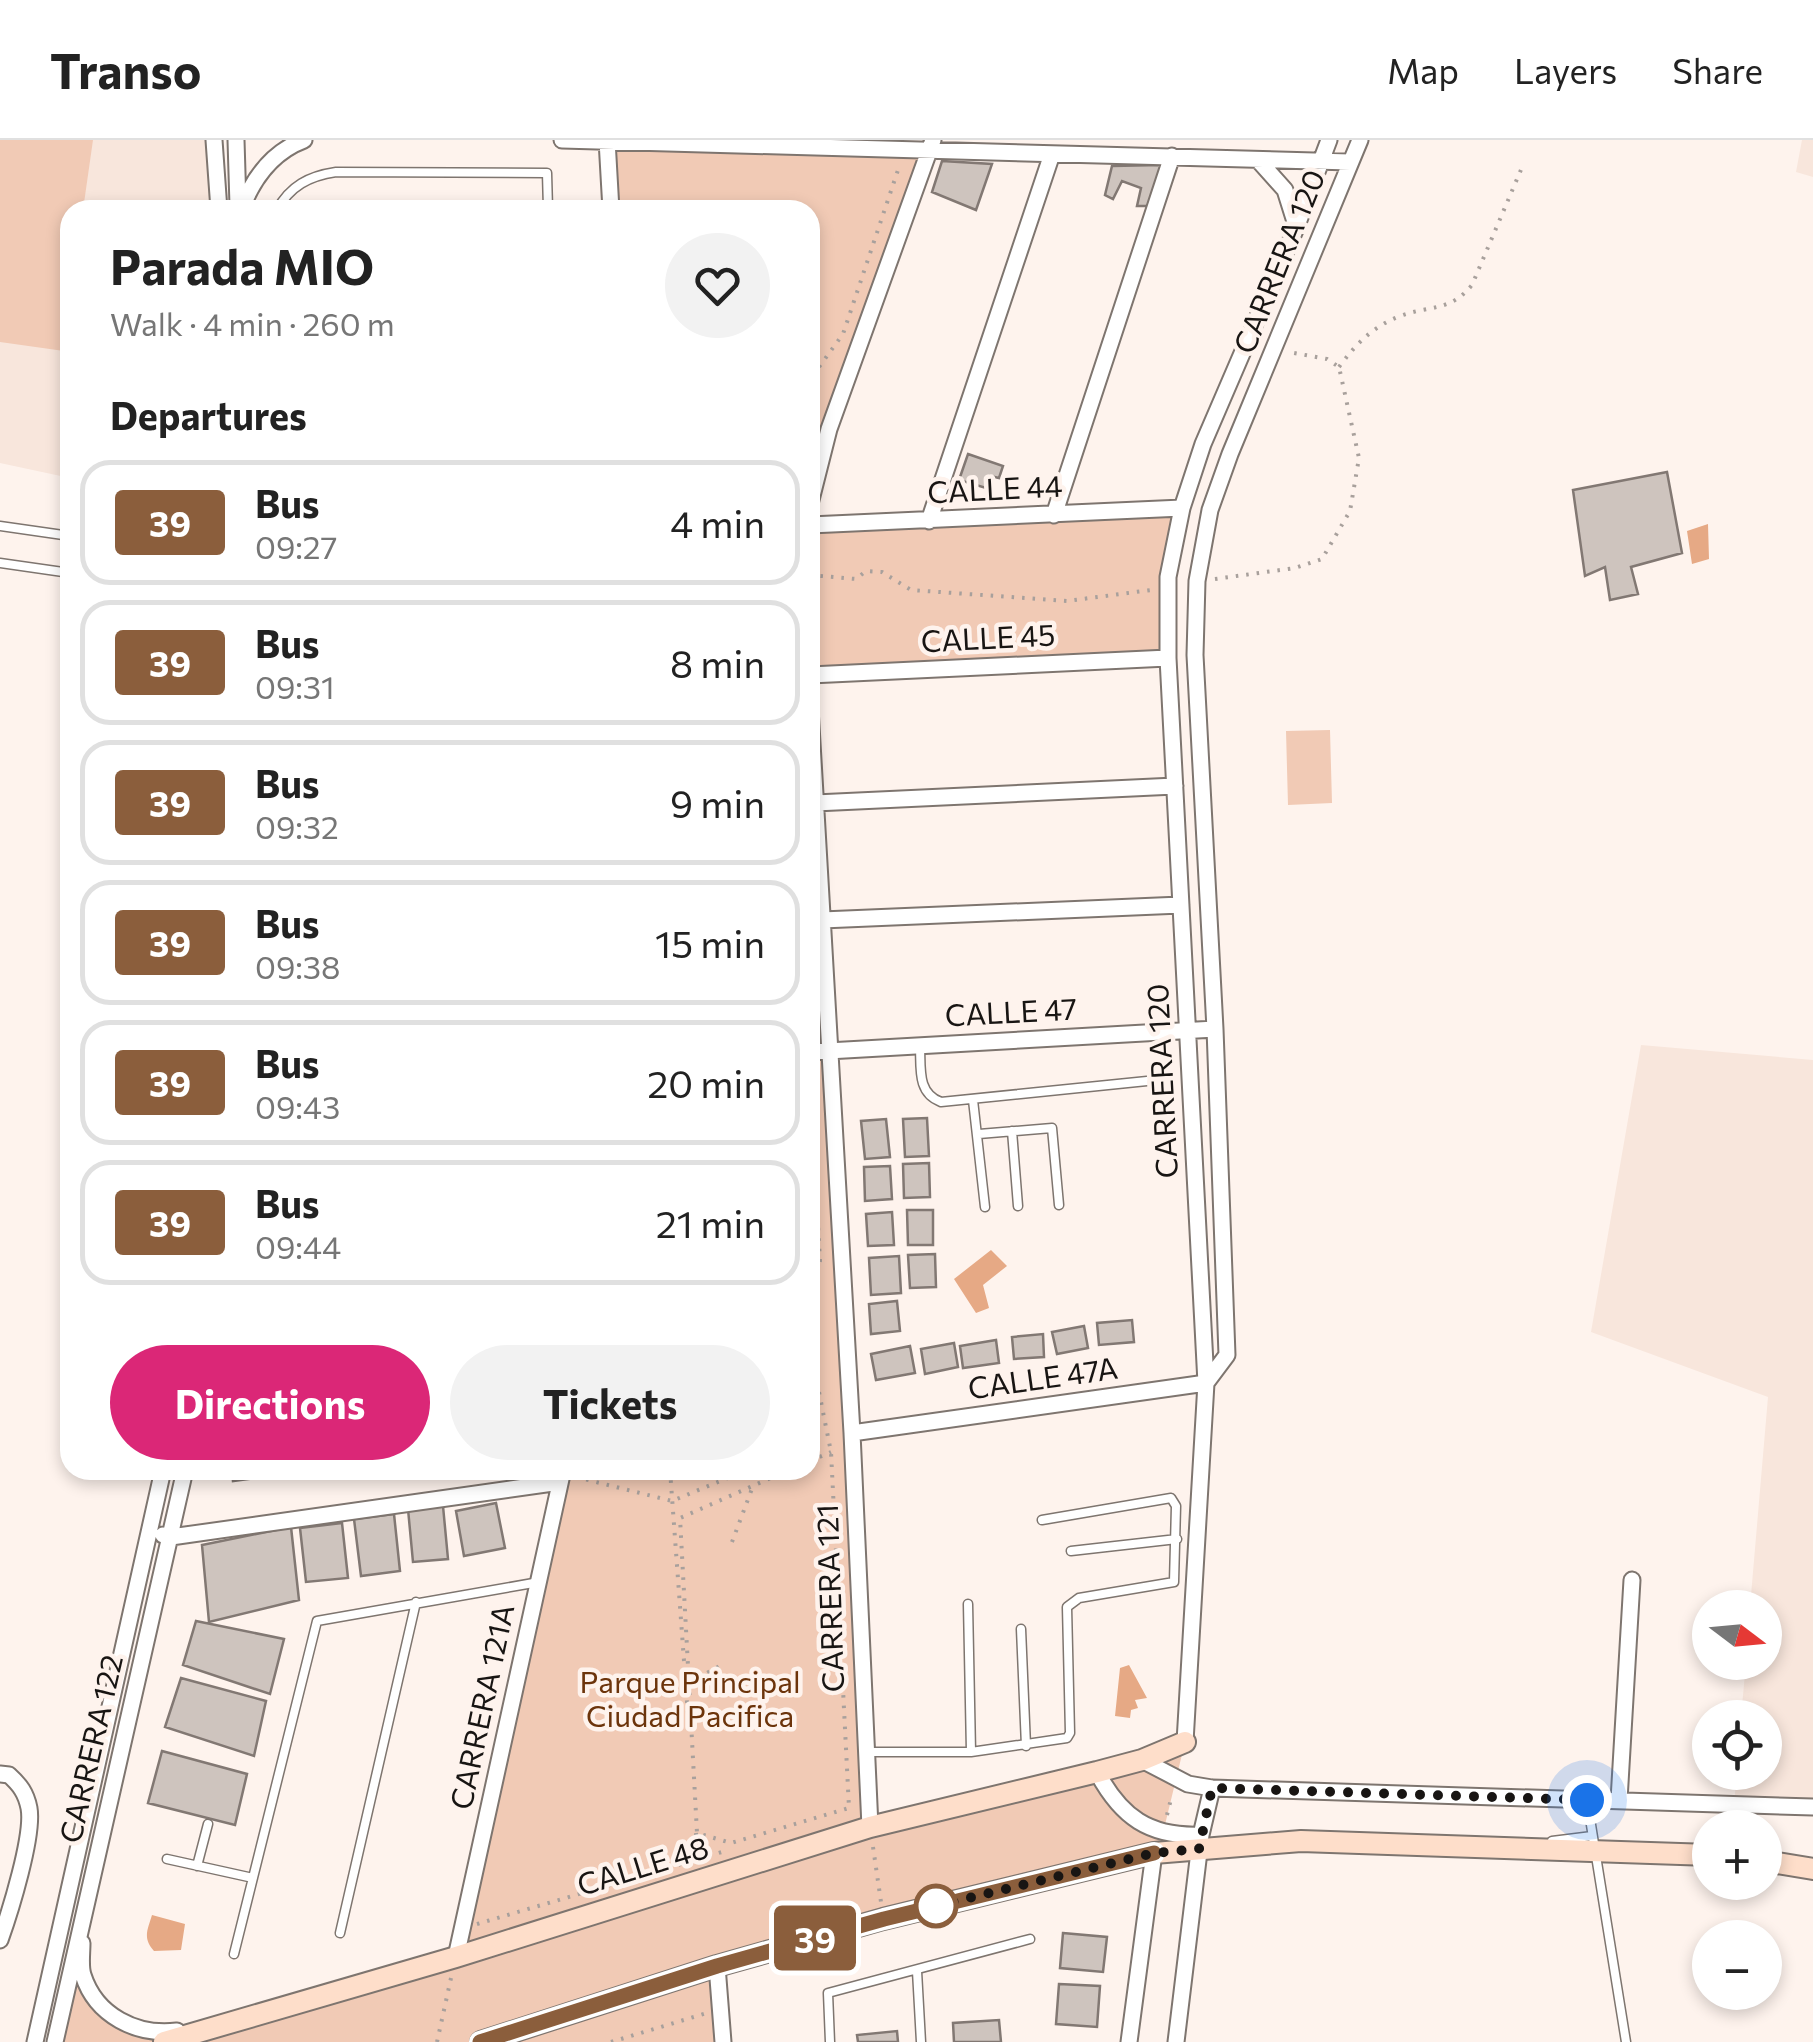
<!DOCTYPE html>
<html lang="en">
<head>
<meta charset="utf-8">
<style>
	:root { --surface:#fff; --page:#f2f2f2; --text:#222; --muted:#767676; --line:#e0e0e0; --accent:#db2777 }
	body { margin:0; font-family:Commissioner,sans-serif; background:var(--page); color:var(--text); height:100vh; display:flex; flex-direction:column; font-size:38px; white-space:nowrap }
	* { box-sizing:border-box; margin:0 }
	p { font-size:32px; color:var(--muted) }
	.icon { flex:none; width:55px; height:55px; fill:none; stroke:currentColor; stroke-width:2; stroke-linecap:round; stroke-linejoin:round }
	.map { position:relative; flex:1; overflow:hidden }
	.drawer { position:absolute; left:60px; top:60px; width:760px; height:1280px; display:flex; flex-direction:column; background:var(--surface); border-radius:30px; box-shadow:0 5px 15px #0003 }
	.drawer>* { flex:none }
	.badge { padding:0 20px; border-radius:8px; font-size:35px; line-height:65px }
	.needle { width:65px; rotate:106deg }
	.fabs { position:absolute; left:1692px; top:1450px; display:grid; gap:20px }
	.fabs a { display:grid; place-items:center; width:90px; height:90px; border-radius:50%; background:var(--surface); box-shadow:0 5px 15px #0003; font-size:50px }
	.you { position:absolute; width:50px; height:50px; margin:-25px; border:8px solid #fff; border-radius:50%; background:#1a73e8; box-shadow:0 0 0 15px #1a73e833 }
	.map>.badge { position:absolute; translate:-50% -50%; box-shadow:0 0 0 5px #fff }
	h2 { padding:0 50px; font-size:38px; line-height:90px }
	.round { display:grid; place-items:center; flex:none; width:105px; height:105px; border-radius:52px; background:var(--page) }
	.head { display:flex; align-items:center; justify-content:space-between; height:170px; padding:0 50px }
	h1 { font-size:48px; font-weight:700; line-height:75px }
	.action { display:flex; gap:20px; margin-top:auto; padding:20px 50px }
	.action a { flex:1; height:115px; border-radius:60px; background:var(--accent); color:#fff; font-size:40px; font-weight:700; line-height:115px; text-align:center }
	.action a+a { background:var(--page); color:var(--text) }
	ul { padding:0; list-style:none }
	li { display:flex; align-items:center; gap:30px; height:125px; margin:0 20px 15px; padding:0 30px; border:5px solid var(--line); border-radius:30px }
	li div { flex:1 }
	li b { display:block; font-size:38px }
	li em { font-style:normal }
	li .badge { min-width:110px; font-weight:700; text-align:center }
	header { display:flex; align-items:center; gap:60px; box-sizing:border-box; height:140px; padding:0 50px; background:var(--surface); border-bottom:2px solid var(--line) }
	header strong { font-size:48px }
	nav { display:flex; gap:55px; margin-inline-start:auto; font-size:35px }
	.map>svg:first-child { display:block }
	.built { fill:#f8e6dc }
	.green { fill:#f1cab5 }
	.water { fill:#e6a985 }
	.building { fill:#cec4be; stroke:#827873; stroke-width:2.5 }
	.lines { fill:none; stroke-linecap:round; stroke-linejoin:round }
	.lane-casing { stroke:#7e756f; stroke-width:11 }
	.street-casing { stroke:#7e756f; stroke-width:19 }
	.secondary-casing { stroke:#7e756f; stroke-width:24 }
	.path { stroke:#a8a09c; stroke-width:4; stroke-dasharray:2.5 8; stroke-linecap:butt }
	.lane { stroke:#fff; stroke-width:8 }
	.street { stroke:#fff; stroke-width:15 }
	.secondary { stroke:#fedeca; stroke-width:20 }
	.line-casing { stroke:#fff; stroke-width:22 }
	.line { stroke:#8b5e3c; stroke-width:15 }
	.walk { stroke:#181513; stroke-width:10; stroke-dasharray:0 18 }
	.stop-dot { fill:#fff; stroke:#8b5e3c; stroke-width:5 }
	.labels { text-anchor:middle; stroke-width:9; stroke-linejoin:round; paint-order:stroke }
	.street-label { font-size:30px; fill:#181513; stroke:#fef3ed }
	.park-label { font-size:30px; fill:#6c340b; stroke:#fef3ed }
</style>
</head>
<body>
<header>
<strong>Transo</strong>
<nav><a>Map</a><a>Layers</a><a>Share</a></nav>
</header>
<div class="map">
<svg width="1813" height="1902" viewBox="0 0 1813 1902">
	<rect width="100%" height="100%" fill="#fef3ed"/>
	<!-- built -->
	<path class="built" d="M0,0H214L219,70H70V338L0,323Z
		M1802,0H1813V37L1796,32Z
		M1641,905L1813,920V1667L1734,1664L1737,1633L1765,1632V1578L1741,1577L1746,1523L1765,1522V1468L1750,1467L1768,1257L1591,1192Z"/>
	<!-- green -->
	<path class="green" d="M0,0H93L83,70H70V167L64,211L0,202Z
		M607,1L929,11L810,364V70H611Z
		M1182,368L1168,518L810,535V385Z
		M810,568L870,1686L1185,1602L1163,1693L1154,1713L717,1826L723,1902H55L81,1774L82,1833L109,1874L162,1893L456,1817L563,1330H810Z
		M1330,590L1332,663L1288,665L1286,591Z"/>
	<!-- water -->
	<path class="water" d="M1708,384L1709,419L1692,424L1687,391Z
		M991,1110L1007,1126L983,1145L989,1168L976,1173L954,1139Z
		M1129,1525L1147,1558L1135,1560L1138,1568L1131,1570L1130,1578L1115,1576L1120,1528Z
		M152,1775L185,1784L181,1810L154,1811C142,1798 148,1789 152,1775Z"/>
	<!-- building -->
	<path class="building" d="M942,21L992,24L976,70L932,52Z
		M1161,25L1150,66H1137L1141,48L1122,41L1113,59L1105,55L1112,26Z
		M968,314L1003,326L999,338L990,336L986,348L959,340Z
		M1667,332L1682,413L1631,427L1638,454L1610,460L1605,427L1585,436L1573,350Z
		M927,978L929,1016L905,1017L903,979Z
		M886,979L890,1017L865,1019L861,981Z
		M929,1023L930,1057L904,1058L903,1024Z
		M890,1026L892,1059L865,1061L864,1027Z
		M907,1070H933V1105H908Z
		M892,1072L894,1105L868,1106L866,1074Z
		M935,1114L936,1147L910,1148L908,1115Z
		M899,1116L901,1153L871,1155L869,1118Z
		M897,1161L900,1191L871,1194L869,1164Z
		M1132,1180L1134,1202L1099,1205L1097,1183Z
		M1084,1186L1088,1208L1057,1214L1052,1192Z
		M1043,1194L1044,1217L1014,1219L1012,1197Z
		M996,1200L999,1223L963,1228L960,1206Z
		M954,1203L958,1227L925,1234L921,1209Z
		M910,1206L915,1233L876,1240L871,1214Z
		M232,1330H248L249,1339L233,1341Z
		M260,1330H292V1333L261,1337Z
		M496,1363L505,1408L464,1416L456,1371Z
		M443,1366L448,1419L413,1422L408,1369Z
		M394,1374L400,1431L361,1436L354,1379Z
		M342,1383L348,1438L306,1442L300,1388Z
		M291,1387L299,1460L209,1482L202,1405Z
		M196,1481L284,1499L270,1554L183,1525Z
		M181,1538L266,1561L254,1616L165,1587Z
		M162,1611L247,1634L235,1685L148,1663Z
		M1063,1793L1107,1797L1103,1832L1060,1828Z
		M1059,1844L1100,1846L1097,1887L1056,1884Z
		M999,1880L1001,1902H954L953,1883Z
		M897,1891L898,1902H858L857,1895Z"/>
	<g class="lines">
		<defs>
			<path id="lane" d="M277,70C290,46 309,36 336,32L547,33L548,69
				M397,70H611
				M0,386L70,396
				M0,423L70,433
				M920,906C921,929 917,953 941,962L1147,941
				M973,960L985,1067
				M1012,991L1018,1066
				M979,994L1052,988L1059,1065
				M1071,1411L1177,1399
				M968,1464L971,1612
				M1021,1489L1026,1606
				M865,1612H971L1067,1598L1070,1593L1067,1467L1079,1458L1174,1442L1176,1366L1171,1358L1042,1380
				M1587,1660L1626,1902
				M1552,1701L1592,1696
				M167,1719L253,1738
				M197,1726L208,1684
				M340,1793L416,1462
				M234,1814L317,1481L539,1442
				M917,1831L921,1902
				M830,1902L828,1853L1030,1799"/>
			<path id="street" d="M214,0L219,70
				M236,0L238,66
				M562,0L1350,22
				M607,0L611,70
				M1259,21L1285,50L1296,85
				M241,70C253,38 272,12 304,0
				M810,364L829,289L933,0
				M1054,375L1172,16
				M929,381L1052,14
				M810,385L1182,368
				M810,535L1168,518
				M810,568L852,1293L870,1687
				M815,663L1175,646
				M822,780L1181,765
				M810,912L1215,889
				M852,1293L1206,1243L1227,1215L1215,889L1195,515L1197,441L1210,370L1230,314L1360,0
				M163,1395L171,1397L560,1342
				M1185,1602L1206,1243L1168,518V437L1182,368L1203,304L1296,88L1329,0
				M1142,1620L1188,1644L1212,1648L1813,1667
				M1097,1632C1121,1677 1149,1697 1201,1695
				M0,1634L9,1635C20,1645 26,1653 29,1668C34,1695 10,1772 0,1800
				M1619,1660L1632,1440
				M82,1803C82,1814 80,1826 83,1835C96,1876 137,1896 177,1891
				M456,1817L563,1330
				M717,1826L723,1902
				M35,1902L163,1330
				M55,1902L185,1330
				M1129,1902L1154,1713
				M1176,1902L1201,1695L1212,1648"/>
			<path id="secondary" d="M1765,1721L1813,1729
				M164,1902L456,1817L870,1687L1097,1632L1142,1620L1185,1602
				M481,1902L717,1826L883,1779L1154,1713L1301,1701L1710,1715"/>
		</defs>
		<!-- lane casing -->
		<use href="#lane" class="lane-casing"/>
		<!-- street casing -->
		<use href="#street" class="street-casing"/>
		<!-- secondary casing -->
		<use href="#secondary" class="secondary-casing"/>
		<!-- path -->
		<path class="path" d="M1339,227C1356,204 1372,187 1400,176C1430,165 1450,172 1472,145L1523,25
			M810,257L819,227L843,194L900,24
			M810,266L811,286
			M810,435L856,439L866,431L882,432L911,450L1067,461L1151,450
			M1215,439L1295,428L1322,419L1350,371L1359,318L1339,227L1327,219L1289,212
			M810,941L820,1121L810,1161
			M810,1321L831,1312
			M670,1330L689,1589
			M789,1330L680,1378L697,1693L731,1703L849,1668L831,1312L810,1207
			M579,1334L599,1330
			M576,1337L672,1361L747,1330
			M732,1402L753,1346
			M689,1543L723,1524
			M1167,1675L1172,1655
			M696,1693L698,1718
			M873,1707L881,1762
			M477,1784L722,1712
			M437,1902L451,1838
			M611,1902L707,1873"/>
		<!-- lane -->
		<use href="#lane" class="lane"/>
		<!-- street -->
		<use href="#street" class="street"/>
		<!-- secondary -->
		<use href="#secondary" class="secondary"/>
	</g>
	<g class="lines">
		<defs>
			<path id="line" d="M480,1902L717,1826L884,1779L1154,1713"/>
		</defs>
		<!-- line casing -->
		<use href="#line" class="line-casing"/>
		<!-- line -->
		<use href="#line" class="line"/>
		<!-- walk -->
		<path class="walk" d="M936,1766L1154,1713L1199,1709L1212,1648L1587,1660"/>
	</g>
	<!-- markers -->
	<circle class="stop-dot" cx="936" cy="1766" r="20"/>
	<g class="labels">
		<!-- street labels -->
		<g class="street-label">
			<text transform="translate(1280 122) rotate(-68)" y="10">CARRERA 120</text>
			<text transform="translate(995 350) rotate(-3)" y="10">CALLE 44</text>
			<text transform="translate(988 499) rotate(-3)" y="10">CALLE 45</text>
			<text transform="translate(1011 873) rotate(-3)" y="10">CALLE 47</text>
			<text transform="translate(1163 941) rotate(-93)" y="10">CARRERA 120</text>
			<text transform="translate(1043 1239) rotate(-8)" y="10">CALLE 47A</text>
			<text transform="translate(831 1458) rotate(-92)" y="10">CARRERA 121</text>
			<text transform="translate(483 1567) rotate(-78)" y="10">CARRERA 121A</text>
			<text transform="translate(92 1609) rotate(-77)" y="10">CARRERA 122</text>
			<text transform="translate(643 1727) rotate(-17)" y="10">CALLE 48</text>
		</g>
		<!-- park labels -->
		<g class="park-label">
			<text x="690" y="1553">Parque Principal<tspan x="690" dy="34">Ciudad Pacifica</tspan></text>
		</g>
	</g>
</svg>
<div class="fabs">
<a><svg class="needle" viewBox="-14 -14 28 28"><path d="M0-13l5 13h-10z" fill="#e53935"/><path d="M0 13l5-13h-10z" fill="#767676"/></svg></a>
<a><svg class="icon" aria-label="locate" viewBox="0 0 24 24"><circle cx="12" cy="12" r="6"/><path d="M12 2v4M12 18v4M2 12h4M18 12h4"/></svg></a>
<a>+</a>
<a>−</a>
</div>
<div class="you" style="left:1587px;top:1660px"></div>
<b class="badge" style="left:815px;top:1798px;background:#8b5e3c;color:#fff">39</b>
<section class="drawer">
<div class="head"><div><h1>Parada MIO</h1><p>Walk · 4 min · 260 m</p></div><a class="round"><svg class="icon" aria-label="heart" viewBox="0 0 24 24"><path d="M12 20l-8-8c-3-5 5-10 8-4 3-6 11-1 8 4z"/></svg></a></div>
<h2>Departures</h2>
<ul>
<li><span class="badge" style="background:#8b5e3c;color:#fff">39</span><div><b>Bus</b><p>09:27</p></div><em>4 min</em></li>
<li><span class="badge" style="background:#8b5e3c;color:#fff">39</span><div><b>Bus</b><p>09:31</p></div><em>8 min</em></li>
<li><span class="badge" style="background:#8b5e3c;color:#fff">39</span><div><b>Bus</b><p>09:32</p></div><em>9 min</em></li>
<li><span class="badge" style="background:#8b5e3c;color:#fff">39</span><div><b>Bus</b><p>09:38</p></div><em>15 min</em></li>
<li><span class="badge" style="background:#8b5e3c;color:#fff">39</span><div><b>Bus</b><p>09:43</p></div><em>20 min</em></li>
<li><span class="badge" style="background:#8b5e3c;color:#fff">39</span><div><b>Bus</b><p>09:44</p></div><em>21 min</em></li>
</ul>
<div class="action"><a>Directions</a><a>Tickets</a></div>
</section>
</div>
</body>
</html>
